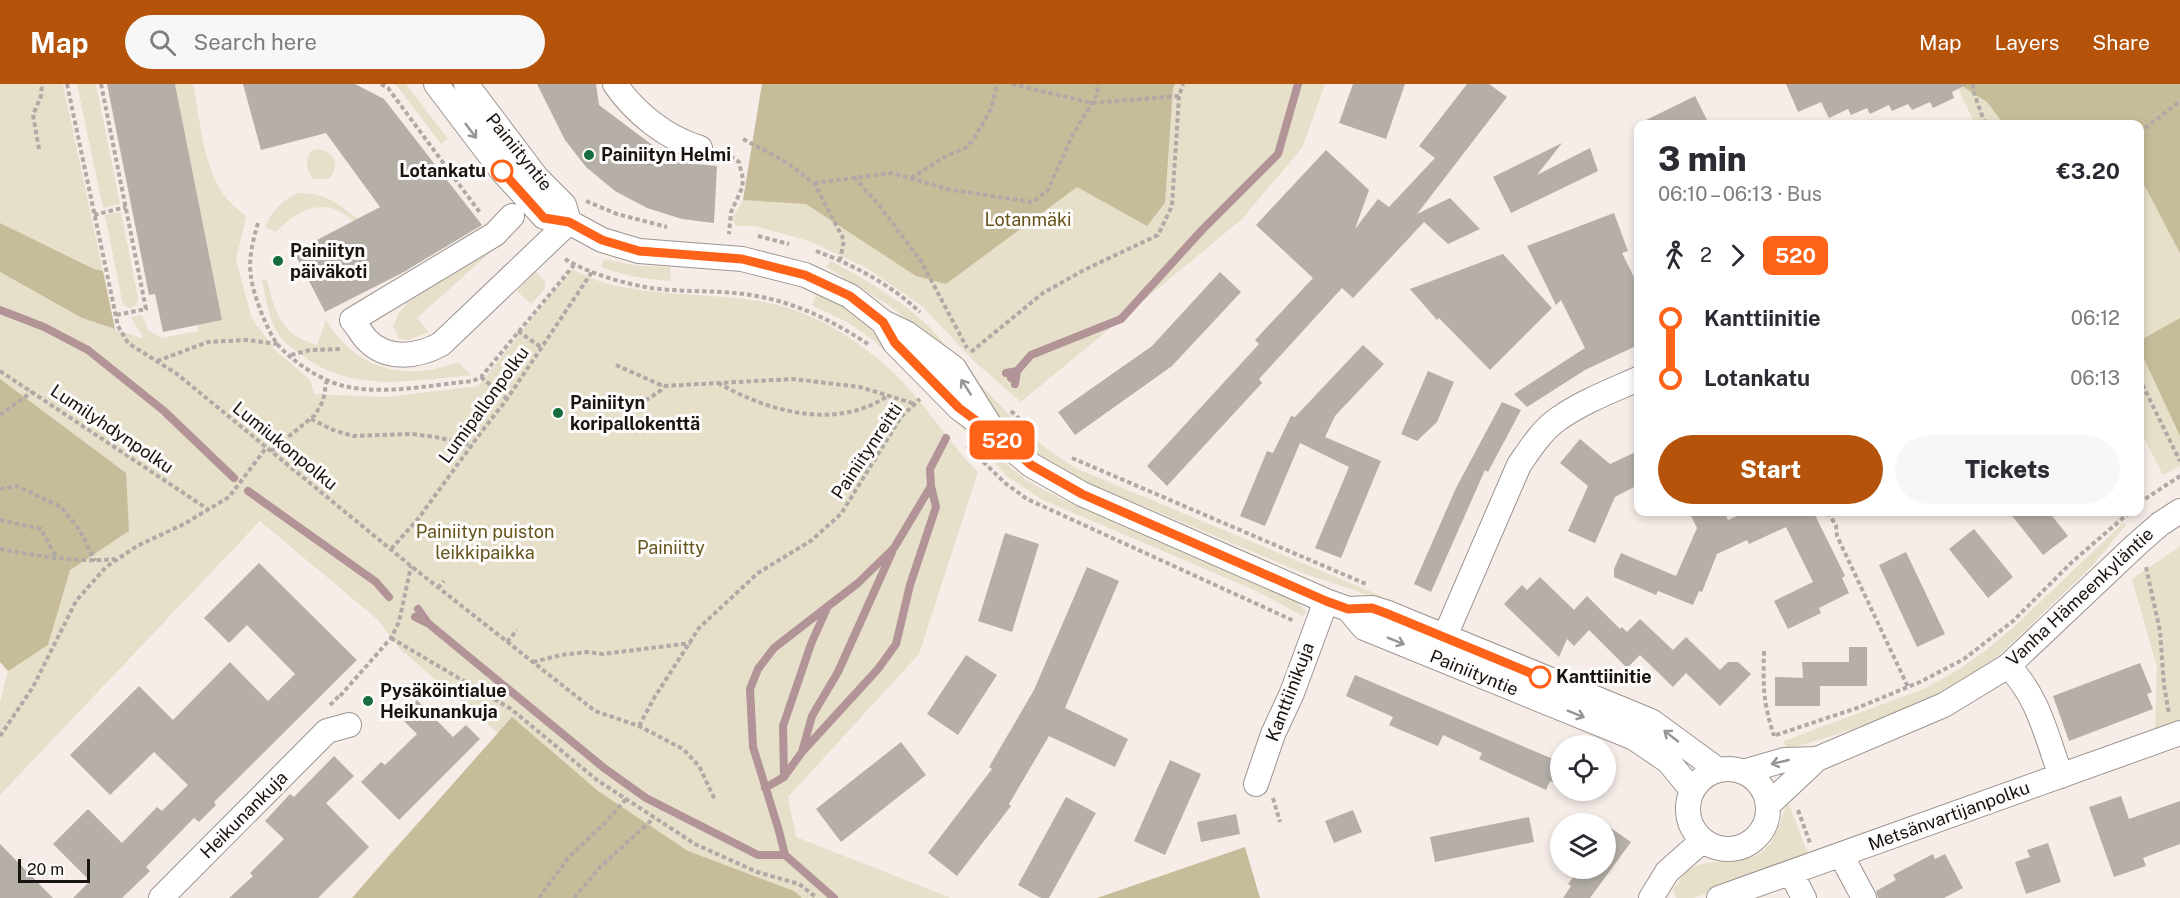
<!DOCTYPE html>
<html lang="en">
<head>
<meta charset="utf-8">
<style>
	:root { --surface:#fff; --page:#f7f7f7; --text:#2b2b33; --muted:#7c7c81; --accent:#b45309 }
	body { margin:0; font-family:"Public Sans",sans-serif; background:var(--page); color:var(--text); height:100vh; display:flex; flex-direction:column; font-size:22px; white-space:nowrap }
	* { box-sizing:border-box; margin:0 }
	p { font-size:20px; color:var(--muted) }
	.icon { flex:none; width:33px; height:33px; fill:none; stroke:currentColor; stroke-width:2; stroke-linecap:round; stroke-linejoin:round }
	.map { position:relative; flex:1; overflow:hidden }
	.panel { position:absolute; left:1634px; top:36px; width:510px; height:396px; display:flex; flex-direction:column; background:var(--surface); border-radius:12px; box-shadow:0 3px 9px #0003 }
	.panel>* { flex:none }
	.badge { padding:0 12px; border-radius:9px; font-size:21px; line-height:39px }
	.fabs { position:absolute; left:1550px; top:651px; display:grid; gap:12px }
	.fabs a { display:grid; place-items:center; width:66px; height:66px; border-radius:50%; background:var(--surface); box-shadow:0 3px 9px #0003; font-size:30px }
	.scale { position:absolute; left:18px; bottom:15px; width:72px; box-sizing:border-box; padding-left:6px; border:3px solid #171412; border-top:0; font-size:16px; line-height:21px; white-space:nowrap; color:#171412; -webkit-text-stroke:4px #fefcfb; paint-order:stroke }
	.map>.badge { position:absolute; translate:-50% -50%; box-shadow:0 0 0 3px #fff }
	.legs { display:flex; align-items:center; gap:9px; height:66px; padding:0 24px; font-size:20px }
	.legs p { margin-inline-start:auto }
	.summary { display:flex; align-items:center; justify-content:space-between; height:102px; padding:0 24px }
	h1 { font-size:33px; font-weight:800; line-height:45px }
	.button { display:flex; gap:12px; margin-top:auto; padding:12px 24px }
	.button a { flex:1; height:69px; border-radius:36px; background:var(--accent); color:#fff; font-size:24px; font-weight:800; line-height:69px; text-align:center }
	.button a+a { background:var(--page); color:var(--text) }
	ul { padding:0 24px; list-style:none }
	li { display:flex; align-items:center; gap:21px; height:60px; font-size:22px }
	li i { display:grid; place-items:center; width:9px; height:100%; margin:0 8px; background:currentColor }
	li i::after { content:''; width:15px; height:15px; margin:-8px; border:4px solid; border-radius:50%; background:var(--surface) }
	li p { margin-inline-start:auto }
	li:first-child i { background:linear-gradient(#0000 50%,currentColor 0) }
	li:last-child i { background:linear-gradient(currentColor 50%,#0000 0) }
	header { display:flex; align-items:center; gap:36px; box-sizing:border-box; height:84px; padding:0 30px; background:var(--accent); color:#fff }
	header strong { font-size:28px }
	nav { display:flex; gap:33px; margin-inline-start:auto; font-size:21px }
	.search { width:420px; height:54px; background:var(--page); display:flex; align-items:center; gap:15px; box-sizing:border-box; padding:0 21px; border-radius:33px; color:var(--muted); font-size:22px }
	.map>svg:first-child { display:block }
	.green { fill:#e6dfc9 }
	.forest { fill:#c7bc9a }
	.lines { fill:none; stroke-linecap:round; stroke-linejoin:round }
	.stream { stroke:#b29397; stroke-width:8 }
	.building { fill:#b5afa8 }
	.minor-casing { stroke:#9d9490; stroke-width:26 }
	.path { stroke:#b0a9a5; stroke-width:4; stroke-dasharray:4.5 3; stroke-linecap:butt }
	.minor { stroke:#fff; stroke-width:24 }
	.oneway { stroke:#979594 }
	.line-1-casing { stroke:#fff; stroke-width:14 }
	.line-1 { stroke:#ff6319; stroke-width:9 }
	.poi-dot { fill:#166c3e; stroke:#fefcfb; stroke-width:2 }
	.stop-1-dot { fill:#fff; stroke:#ff6319; stroke-width:3 }
	.labels { text-anchor:middle; stroke-width:6; stroke-linejoin:round; paint-order:stroke }
	.street-label { font-size:18px; fill:#171412; stroke:#fefcfb }
	.poi-label { font-size:18px; font-weight:bold; fill:#171412; stroke:#fefcfb; text-anchor:start }
	.stop-label { font-size:18px; font-weight:bold; fill:#171412; stroke:#fefcfb; text-anchor:end }
	.park-label { font-size:18px; fill:#65541b; stroke:#fefcfb }
</style>
</head>
<body>
<header>
<strong>Map</strong>
<div class="search"><svg class="icon" aria-label="search" viewBox="0 0 24 24"><circle cx="10" cy="10" r="6"/><path d="M15 15l6 6"/></svg>Search here</div>
<nav><a>Map</a><a>Layers</a><a>Share</a></nav>
</header>
<div class="map">
<svg width="2180" height="814" viewBox="0 0 2180 814">
	<rect width="100%" height="100%" fill="#f6ede8"/>
	<!-- green -->
	<path class="green" d="M0,0H63L103,187L94,185L0,139Z
		M77,0H96L120,120L103,124Z
		M175,0H193C200,34 202,74 220,105C226,116 236,124 246,132L236,176L252,235L275,266L310,296L314,310L386,313L478,302L572,185C582,190 592,195 602,198C650,212 702,209 752,216C816,224 876,265 917,314C938,339 955,366 978,388L919,570L788,713L796,753L951,814H352L390,769L499,650L400,565L378,536L260,437L0,711V618L8,587L0,578V188L82,234L144,255L131,233L142,231L148,246L161,254L198,247L197,241L222,236Z
		M394,0H406L448,55L441,60L397,2Z
		M762,0H1325L1302,64L1242,135L1021,318L977,280L922,222L865,183L809,157L755,142H736L732,134L743,116Z
		M1956,0H2180V382L2163,391L2139,344V40H1975Z
		M318,65C336,68 340,82 329,95H313C307,86 304,77 311,67Z
		M299,109C327,109 336,119 358,135L353,137C326,111 298,125 276,148L265,143C273,126 281,116 299,109Z
		M121,128L138,213L137,221L130,224L123,221L105,131Z
		M493,157L495,164L417,234L429,248L408,256L399,255L393,242L399,229L408,218Z
		M604,175L639,182L670,183L671,197C646,195 624,192 601,183Z
		M831,177C865,195 932,233 949,268L890,222L826,183Z
		M535,187L545,198V205L531,220L517,207Z
		M262,196H267C276,230 280,250 317,261L326,236C356,286 405,298 458,278L471,291C412,297 348,310 298,268C292,264 284,259 280,253C269,236 266,216 262,196Z
		M817,209L857,230L880,248L917,298L873,256L847,238L812,221Z
		M972,291C1006,328 1035,361 1080,386L1381,512L1380,515L1306,490L1076,394C1059,385 1042,377 1028,365C1005,345 988,316 970,292Z
		M940,317L1012,385L1029,398L1060,414L1123,442L1290,510L1306,528L1303,532L1254,506L1041,415L1007,392L938,318Z
		M2124,438L2126,441L2092,482L1995,575C1934,619 1858,646 1786,665L1784,657L1926,604L1956,587L1984,568L2016,541Z
		M2180,462V636L2155,645L2157,583L2132,495Z
		M1789,721L1809,772L1694,814H1676L1673,805C1678,799 1682,791 1688,787C1696,780 1708,778 1719,778C1765,777 1772,764 1786,722Z"/>
	<!-- forest -->
	<path class="forest" d="M762,0H1175L1173,4L1165,119L1147,142L1077,103L946,200L916,192L806,120L743,116Z
		M1959,0H2180V169L2139,91V40H2004L1987,18Z
		M0,139L94,185L103,187L115,245L82,234L0,188Z
		M2180,234V352L2139,264V257Z
		M0,295L126,389L129,447L70,486L48,561L8,587L0,578Z
		M512,633L598,707L688,767L794,807L802,814H352Z
		M1245,763L1260,814H1097Z"/>
	<g class="lines">
		<!-- stream -->
		<path class="stream" d="M0,226L44,243L88,266L164,327L234,394
			M1006,289L1017,287L1015,300
			M1011,294L1031,271L1121,235L1203,145L1278,70L1298,0
			M248,407L376,498L389,513
			M418,525L428,539
			M415,533L429,540L604,684L646,714L758,771H785
			M802,668L878,585L896,560L910,501L936,423L931,402
			M784,693L783,642L811,560L827,524
			M765,704L784,693L802,668L812,632L838,588L892,468
			M834,814L785,771L779,747L753,663L750,605L758,585L774,564L858,499L894,464L931,402L930,385L946,354"/>
	</g>
	<!-- building -->
	<path class="building" d="M107,0H175L222,236L163,248L155,210L149,211Z
		M243,0H355L384,15L482,141L402,189L325,228L294,168L380,123L326,49L261,66Z
		M537,0H596L599,21L675,78L717,82L714,139L682,135L647,124L615,107L586,83L565,56Z
		M1353,0H1405L1386,55L1339,39Z
		M1467,0H1489L1507,13L1417,130L1450,114L1480,145L1448,160L1424,138L1353,214L1342,204L1259,295L1262,299L1167,402L1147,382L1259,260L1255,256L1313,194L1256,141L1326,66L1369,106L1355,145L1378,115L1389,123L1435,74L1419,62Z
		M1786,0H1968L1952,8L1954,14L1933,24L1930,18L1912,26L1908,20L1892,27L1889,21L1870,30L1867,24L1851,31L1848,25L1829,34L1821,18L1798,28Z
		M1695,12L1709,40H1638Z
		M1562,59L1537,91L1590,64L1598,87L1511,129L1493,93Z
		M1614,129L1628,167L1622,169L1638,201V261L1585,286L1527,323L1514,310L1585,264L1561,216L1556,221L1527,162Z
		M1503,170L1552,224L1490,286L1439,234L1437,236L1410,205Z
		M1220,188L1241,208L1172,282L1075,351L1058,328L1152,262Z
		M1363,261L1384,280L1335,332L1325,353L1381,377L1341,474L1315,464L1349,383L1300,359L1265,442L1240,432L1267,367L1273,369L1291,332L1295,333Z
		M1428,287L1454,298L1437,338L1417,357L1401,350Z
		M1502,318L1521,326L1488,388L1485,386L1431,508L1414,500L1456,404Z
		M1580,355L1610,380L1638,367V401L1615,413L1595,459L1568,447L1588,402L1560,379Z
		M1689,428H1724L1728,436L1746,428H1817L1814,429L1845,492L1842,494L1849,509L1819,524L1821,529L1788,545L1774,517L1813,498L1786,443L1749,460L1747,456L1717,470L1702,508L1699,507L1693,521L1658,507L1656,511L1614,493V485L1621,469L1676,492L1697,444Z
		M2009,428H2049L2068,452L2043,471Z
		M1974,445L2013,493L1988,514L1949,465Z
		M1005,449L1039,460L1012,548L978,537Z
		M1906,468L1945,550L1917,563L1879,481Z
		M259,479L357,576L214,718L216,721L199,738L194,734L146,783L150,787L122,814H73L90,797L53,760L88,725L122,759L157,723L162,727L188,701L154,668L110,711L70,671L139,602L173,636L230,578L268,617L295,590L247,541L229,559L204,534Z
		M1087,483L1119,497L1065,624L1128,655L1115,683L1049,652L1009,720L1011,722L957,792L928,769L992,685L989,683L1034,606Z
		M1540,493L1574,526L1587,512L1620,545L1622,543L1627,548L1640,535L1673,566L1686,553L1720,586L1728,578H1738L1751,590L1720,622L1686,589L1673,603L1640,571L1627,584L1589,546L1574,562L1567,555L1559,573L1504,520L1522,501L1527,506Z
		M1849,563H1867V602H1820V622H1775V593L1803,594L1802,578H1849Z
		M966,571L997,591L958,651L927,630Z
		M2140,579L2152,608L2147,610L2153,625L2069,657L2053,612Z
		M1355,591L1560,678V701L1550,697L1546,706L1479,675L1482,669L1443,651L1438,662L1389,641L1393,633L1346,612Z
		M417,616L453,653L466,641L480,655L399,736L361,698L381,678L385,681L417,650L400,633Z
		M901,658L926,691L841,758L816,725Z
		M334,672L354,692L326,719L369,763L318,814H229L253,792L250,789L284,755L265,737L290,710L294,713Z
		M1170,676L1201,690L1165,771L1134,757Z
		M2121,712L2129,735L2180,717V760L2143,774L2146,782L2114,793L2089,723Z
		M1066,713L1096,729L1049,814H1041L1018,801Z
		M1353,726L1362,748L1334,759L1325,737Z
		M1236,730L1240,750L1201,758L1197,738Z
		M1529,733L1534,758L1435,778L1430,753Z
		M1605,740L1631,758L1590,814H1563L1571,802L1568,800L1580,784H1605Z
		M2048,759L2061,798L2026,810L2015,778L2030,773L2027,766Z
		M0,760L53,814H0Z
		M1933,770L1935,775L1945,770L1963,804L1944,814H1878L1876,807L1896,796L1893,791Z"/>
	<g class="lines">
		<defs>
			<path id="minor" d="M436,0L502,87L544,133L569,138L602,156L639,167L742,175L805,191L850,212L883,238L906,249L954,284L989,340
				M466,0L537,94L564,121L569,138
				M615,0C635,29 666,54 700,64
				M512,132L495,150L352,236C357,242 361,249 366,255C386,277 418,273 441,260L569,138
				M883,238L895,259L959,324L997,352L1031,381L1082,410L1326,517L1348,525L1372,524L1388,529L1651,637L1718,686
				M1348,525L1364,544L1634,654L1668,677L1692,706
				M1439,566L1519,381C1530,365 1542,346 1558,335C1582,318 1611,307 1638,295
				M2008,582C2038,611 2047,654 2061,692
				M1688 725a40 40 0 1 1 80 0a40 40 0 1 1-80 0Z
				M1743,688L1784,676L1817,675L1944,621L2008,582L2136,461L2160,440L2180,427
				M1256,700L1273,650L1292,609L1326,517
				M1768,721L1817,675
				M1841,771L1864,814
				M1791,789L1804,814
				M161,814L327,647L349,641
				M1651,814L1667,788L1702,757
				M1719,814L2180,649"/>
		</defs>
		<!-- minor casing -->
		<use href="#minor" class="minor-casing"/>
		<!-- path -->
		<path class="path" d="M67,0L118,242L128,259L177,290L411,482L595,627L639,642L683,665L699,682L715,716
			M101,0L146,225L116,231
			M381,0L388,4L481,130
			M1012,0L1092,19L1179,12
			M1973,0V6L1985,40
			M2139,49L2180,17
			M743,55L786,78L814,99L844,156L840,176
			M39,65L33,31L41,12L42,0
			M724,68L739,78L743,95L742,104L731,128L729,150
			M854,93L878,120L921,177L967,264
			M911,94L948,71L967,63L975,53L991,25L997,0
			M814,99L892,89L951,106L1033,118L1048,106L1072,52L1098,9L1097,0
			M586,117L617,130L667,143
			M94,131L126,123
			M258,139C253,156 248,175 251,193C253,210 268,249 278,261C293,278 322,297 344,302C381,311 425,302 463,298L473,297L481,293L574,181
			M758,152L789,160
			M816,167C854,181 891,201 920,228
			M565,175C590,190 622,199 651,204C685,209 721,205 756,212C797,219 833,237 868,260
			M518,247L542,264
			M971,268L1043,209L1084,186L1158,151L1172,122L1179,12L1183,0
			M291,271L310,266L342,265
			M157,277L208,258L247,256L278,260
			M616,281L663,302L793,295L860,303L915,320
			M0,287L209,426
			M481,293L507,315
			M2139,294L2180,377
			M718,299C769,328 837,347 889,311
			M633,325L660,307L663,302
			M1011,327L1029,344
			M0,331L32,308
			M311,335L333,346L353,352L412,350L435,353L472,361
			M967,362L1005,399L1027,415L1294,537
			M271,367L315,331L323,317L327,295
			M1072,374L1366,500
			M0,405L17,402L61,423L79,445L95,477
			M2139,419L2180,392
			M1828,428L1836,442L1837,452L1908,603
			M0,436L41,445L56,473
			M0,465C38,472 77,479 115,475
			M391,465L418,435L479,351L507,315L592,188
			M2146,483L2160,547L2164,601L2169,630
			M438,504L444,497
			M391,554L511,625L597,696L695,760L757,788L799,800L817,814
			M507,558L517,546
			M1764,567C1763,603 1763,618 1774,652
			M533,578L561,571L587,568L603,570L691,559
			M340,612L391,554L399,538L411,482
			M330,621L340,611
			M639,642L654,614L699,544L758,489L812,456L841,430L901,333L920,315
			M1776,651L1857,624L1920,598L1964,575L2013,537L2073,477L2130,428
			M0,652L33,603L76,517L106,483L137,462L184,440L229,413L266,364
			M1273,714L1280,738
			M1798,726L1810,759
			M539,814L568,774L605,739L626,715
			M574,814L600,783L654,734"/>
		<!-- minor -->
		<use href="#minor" class="minor"/>
	</g>
	<!-- one-way arrows -->
	<defs><path id="oneway-shaft" d="M-6 0H5M1.5-3L5.5 0L1.5 3" fill="none" stroke-width="1.6" stroke-linecap="round" stroke-linejoin="round" transform="scale(1.5)"/></defs>
	<g class="oneway">
		<use href="#oneway-shaft" transform="translate(471 47) rotate(53)"/>
		<use href="#oneway-shaft" transform="translate(966 303) rotate(-123)"/>
		<use href="#oneway-shaft" transform="translate(1396 557) rotate(22)"/>
		<use href="#oneway-shaft" transform="translate(1576 630) rotate(22)"/>
		<use href="#oneway-shaft" transform="translate(1671 652) rotate(-142)"/>
		<use href="#oneway-shaft" transform="translate(1780 678) rotate(167)"/>
	</g>
	<g class="lines">
		<defs>
			<path id="line-1" d="M502,87L544,134L569,138L602,156L639,167L742,175L805,191L850,212L883,238L895,259L959,324L997,352L1031,381L1082,410L1326,517L1348,525L1372,524L1388,530L1540,593"/>
		</defs>
		<!-- line-1 casing -->
		<use href="#line-1" class="line-1-casing"/>
		<!-- line-1 -->
		<use href="#line-1" class="line-1"/>
	</g>
	<!-- markers -->
	<g class="poi-dot">
		<circle cx="589" cy="71" r="6"/>
		<circle cx="278" cy="177" r="6"/>
		<circle cx="558" cy="329" r="6"/>
		<circle cx="368" cy="617" r="6"/>
	</g>
	<g class="stop-1-dot">
		<circle cx="502" cy="87" r="10"/>
		<circle cx="1540" cy="593" r="10"/>
	</g>
	<g class="labels">
		<!-- street labels -->
		<g class="street-label">
			<text transform="translate(519 68) rotate(51)" y="6">Painiityntie</text>
			<text transform="translate(484 321) rotate(-54)" y="6">Lumipallonpolku</text>
			<text transform="translate(112 345) rotate(34)" y="6">Lumilyhdynpolku</text>
			<text transform="translate(285 362) rotate(39)" y="6">Lumiukonpolku</text>
			<text transform="translate(867 367) rotate(-56)" y="6">Painiitynreitti</text>
			<text transform="translate(2080 513) rotate(-43)" y="6">Vanha Hämeenkyläntie</text>
			<text transform="translate(1474 589) rotate(22)" y="6">Painiityntie</text>
			<text transform="translate(1290 608) rotate(-69)" y="6">Kanttiinikuja</text>
			<text transform="translate(244 731) rotate(-45)" y="6">Heikunankuja</text>
			<text transform="translate(1949 732) rotate(-20)" y="6">Metsänvartijanpolku</text>
		</g>
		<!-- poi labels -->
		<g class="poi-label">
			<text x="601" y="77">Painiityn Helmi</text>
			<text x="290" y="173">Painiityn<tspan x="290" dy="21">päiväkoti</tspan></text>
			<text x="570" y="325">Painiityn<tspan x="570" dy="21">koripallokenttä</tspan></text>
			<text x="380" y="613">Pysäköintialue<tspan x="380" dy="21">Heikunankuja</tspan></text>
		</g>
		<!-- stop labels -->
		<g class="stop-label">
			<text x="486" y="93">Lotankatu</text>
			<text x="1556" y="599" text-anchor="start">Kanttiinitie</text>
		</g>
		<!-- park labels -->
		<g class="park-label">
			<text x="1028" y="142">Lotanmäki</text>
			<text x="485" y="454">Painiityn puiston<tspan x="485" dy="21">leikkipaikka</tspan></text>
			<text x="671" y="470">Painiitty</text>
		</g>
	</g>
</svg>
<div class="fabs">
<a><svg class="icon" aria-label="locate" viewBox="0 0 24 24"><circle cx="12" cy="12" r="6"/><path d="M12 2v4M12 18v4M2 12h4M18 12h4"/></svg></a>
<a><svg class="icon" aria-label="layers" viewBox="0 0 24 24"><path d="M12 4l9 5-9 5-9-5zM3 14l9 5 9-5"/></svg></a>
</div>
<div class="scale">20 m</div>
<b class="badge" style="left:1002px;top:356px;background:#ff6319;color:#fff">520</b>
<section class="panel">
<div class="summary"><div><h1>3 min</h1><p>06:10 – 06:13 · Bus</p></div><b>€3.20</b></div>
<div class="legs"><svg class="icon" aria-label="walk" viewBox="0 0 24 24"><circle cx="13" cy="4" r="2"/><path d="M13 8l-2 6 4 7M11 14l-3 7M7 12l3-4h3l4 4"/></svg>2<svg class="icon" aria-label="forward" viewBox="0 0 24 24"><path d="M9 5l7 7-7 7"/></svg><b class="badge" style="background:#ff6319;color:#fff">520</b></div>
<ul>
<li><i style="color:#ff6319"></i><b>Kanttiinitie</b><p>06:12</p></li>
<li><i style="color:#ff6319"></i><b>Lotankatu</b><p>06:13</p></li>
</ul>
<div class="button"><a>Start</a><a>Tickets</a></div>
</section>
</div>
</body>
</html>
